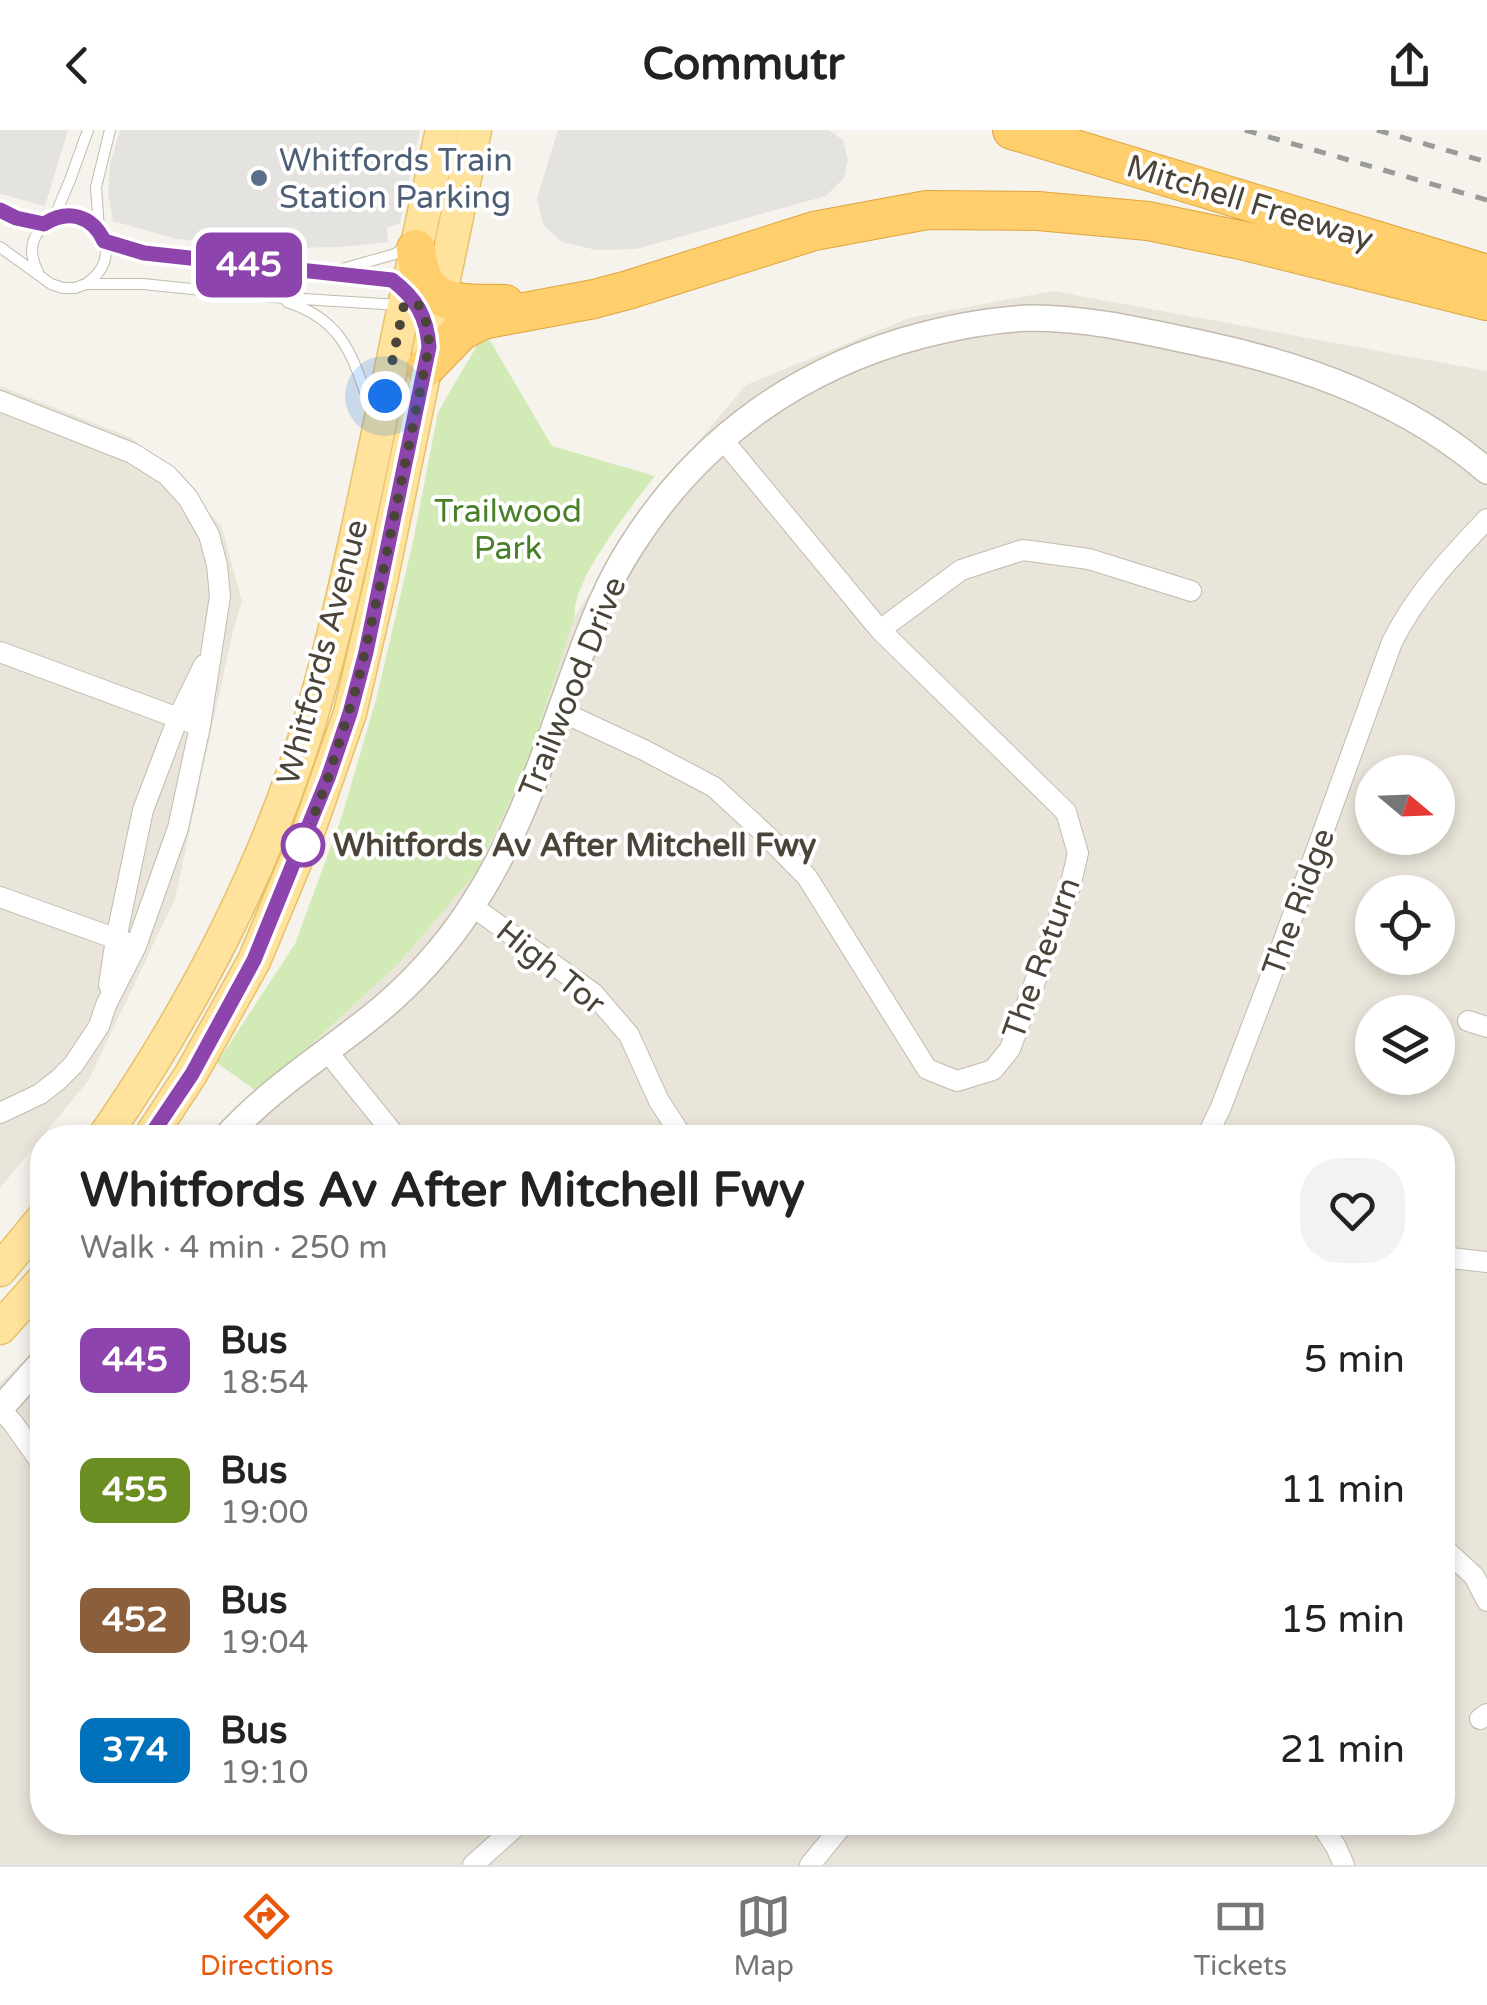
<!DOCTYPE html>
<html lang="en">
<head>
<meta charset="utf-8">
<style>
	:root { --surface:#fff; --page:#f2f2f2; --text:#222; --muted:#767676; --line:#e0e0e0; --accent:#ea580c }
	body { margin:0; font-family:"Varela Round",sans-serif; background:var(--page); color:var(--text); height:100vh; display:flex; flex-direction:column; font-size:38px; white-space:nowrap }
	* { box-sizing:border-box; margin:0 }
	p { font-size:32px; color:var(--muted) }
	.icon { flex:none; width:55px; height:55px; fill:none; stroke:currentColor; stroke-width:2; stroke-linecap:round; stroke-linejoin:round }
	.map { position:relative; flex:1; overflow:hidden }
	.details { position:absolute; left:30px; top:995px; width:1425px; height:710px; display:flex; flex-direction:column; background:var(--surface); border-radius:40px; box-shadow:0 5px 15px #0003 }
	.details>* { flex:none }
	.badge { padding:0 20px; border-radius:15px; font-size:35px; line-height:65px }
	.needle { width:65px; rotate:109deg }
	.controls { position:absolute; left:1355px; top:625px; display:grid; gap:20px }
	.controls a { display:grid; place-items:center; width:100px; height:100px; border-radius:50%; background:var(--surface); box-shadow:0 5px 15px #0003; font-size:50px }
	.you { position:absolute; width:50px; height:50px; margin:-25px; border:8px solid #fff; border-radius:50%; background:#1a73e8; box-shadow:0 0 0 15px #1a73e833 }
	.map>.badge { position:absolute; translate:-50% -50%; box-shadow:0 0 0 5px #fff }
	.round { display:grid; place-items:center; flex:none; width:105px; height:105px; border-radius:40px; background:var(--page) }
	.headline { display:flex; align-items:center; justify-content:space-between; height:170px; padding:0 50px }
	h1 { font-size:48px; font-weight:700; line-height:75px }
	ul { padding:0; list-style:none }
	li { display:flex; align-items:center; gap:30px; height:130px; padding:0 50px }
	li div { flex:1 }
	li b { display:block; font-size:38px }
	li em { font-style:normal }
	li .badge { min-width:110px; font-weight:700; text-align:center }
	header { display:flex; justify-content:space-between; align-items:center; height:130px; padding:0 50px; background:var(--surface); font-size:45px; font-weight:700 }
	.tab-bar { display:flex; justify-content:space-around; align-items:center; height:140px; border-top:2px solid var(--line); background:var(--surface); font-size:28px; color:var(--muted) }
	.tab-bar a { display:grid; justify-items:center; gap:5px }
	.tab-bar .on { color:var(--accent) }
	.map>svg:first-child { display:block }
	.residential { fill:#eae5da; fill-rule:evenodd }
	.green { fill:#d2eab5 }
	.parking { fill:#e5e3e0 }
	.lines { fill:none; stroke-linecap:round; stroke-linejoin:round }
	.service-casing { stroke:#c2bbae; stroke-width:12 }
	.minor-casing { stroke:#c2bbae; stroke-width:22 }
	.tertiary-casing { stroke:#c2bbae; stroke-width:28 }
	.primary-casing { stroke:#e6c16a; stroke-width:35 }
	.motorway-casing { stroke:#e0a43c; stroke-width:40 }
	.service { stroke:#fff; stroke-width:10 }
	.minor { stroke:#fff; stroke-width:20 }
	.tertiary { stroke:#fff; stroke-width:25 }
	.primary { stroke:#ffe39c; stroke-width:32 }
	.motorway { stroke:#ffcf6e; stroke-width:38 }
	.rail { stroke:#9a9a9a; stroke-width:5; stroke-dasharray:12 12; stroke-linecap:butt }
	.line-casing { stroke:#fff; stroke-width:22 }
	.line { stroke:#8e44ad; stroke-width:15 }
	.walk { stroke:#4b4439; stroke-width:10; stroke-dasharray:0 18 }
	.service-dot { fill:#5c6f8a; stroke:#fff; stroke-width:4 }
	.stop-dot { fill:#fff; stroke:#8e44ad; stroke-width:5 }
	.labels { text-anchor:middle; stroke-width:8; stroke-linejoin:round; paint-order:stroke }
	.service-label { font-size:32px; fill:#4e5e75; stroke:#fff; text-anchor:start }
	.street-label { font-size:32px; fill:#4b4439; stroke:#fff }
	.park-label { font-size:32px; fill:#4a7f2a; stroke:#fff }
	.stop-label { font-size:32px; font-weight:bold; fill:#4b4439; stroke:#fff; text-anchor:start }
</style>
</head>
<body>
<header><svg class="icon" aria-label="back" viewBox="0 0 24 24"><path d="M15 5l-7 7 7 7"/></svg>Commutr<svg class="icon" aria-label="share" viewBox="0 0 24 24"><path d="M12 15V3M7 8l5-5 5 5M5 13v7h14v-7"/></svg></header>
<div class="map">
<svg width="1487" height="1735" viewBox="0 0 1487 1735">
	<rect width="100%" height="100%" fill="#f6f3ec"/>
	<!-- residential -->
	<path class="residential" d="M1053,161L1487,241V1735H0V1253L42,1213V1692H1442V1008L212,1007L225,991L259,963L398,834L476,743L524,642L575,486L663,353L746,255L909,188ZM1372,642H1438V708H1372ZM1372,762H1438V828H1372ZM1372,882H1438V948H1372Z
		M0,256L132,308L221,395L242,471L232,505L175,769L88,951L0,1058Z"/>
	<!-- green -->
	<path class="green" d="M485,202L552,316L655,346C633,375 571,451 575,486L524,642L476,743L398,834L259,963L217,933L295,814L342,686L377,566L414,407L438,282Z"/>
	<!-- parking -->
	<path class="parking" d="M0,0H68L45,76L0,64Z
		M120,0H420L400,93L387,98L388,112L341,117L288,118L177,109L113,91L108,62L110,34Z
		M558,0H829L843,10L848,30L844,48L826,66L636,119L596,120L562,112L543,95L537,68Z"/>
	<g class="lines">
		<defs>
			<path id="service" d="M0,80L16,88L44,94
				M54,88L70,50L88,0
				M99,99L96,57L110,0
				M104,111C195,138 292,138 385,149L392,150L403,158
				M0,117L51,154L63,158H75L86,154H143L271,167L399,175
				M335,141L395,124L408,115
				M38,142C32,130 29,116 37,104C65,53 142,114 86,154
				M287,172C345,191 352,227 371,278"/>
			<path id="minor" d="M0,271L132,323L167,345L188,368L209,405L217,435L220,466L200,596L178,698L136,816L106,875L99,896L74,934L58,950L40,964L0,983
				M880,500L961,440L1023,420L1089,429L1191,461
				M0,522L189,592
				M560,581L644,620L714,657L766,705L807,747L927,939L957,951L993,940L1010,919L1070,757L1078,723L1066,682L880,500L723,310
				M0,767L125,812
				M472,776L593,863L629,905L659,971L683,1008
				M109,855L116,809L143,680L178,588L204,535
				M1468,891L1487,897
				M326,920L397,1008
				M1206,1008L1221,977L1269,851L1392,512C1416,464 1450,428 1487,389
				M1442,1127L1487,1132
				M0,1279L13,1293L42,1334
				M1442,1421L1448,1422L1474,1446L1487,1471
				M1480,1589L1487,1584
				M1320,1692L1336,1717L1344,1735
				M473,1735L521,1692
				M810,1735L845,1692"/>
			<path id="tertiary" d="M225,1008C268,960 321,927 370,888C409,857 447,816 473,774C519,704 544,625 572,548C589,502 605,456 632,415C700,308 800,237 923,205C958,196 995,189 1032,188C1092,188 1151,203 1209,215C1310,237 1408,273 1487,341
				M0,1279L42,1232"/>
			<path id="primary" d="M103,1008C191,881 264,742 309,594C337,501 356,407 376,313C397,208 419,104 442,0
				M149,1008L191,944L254,831L310,697L350,583L381,451L475,0
				M0,1140L42,1089
				M0,1198L42,1151"/>
			<path id="motorway" d="M1012,0L1487,144
				M416,119C421,179 458,173 505,174
				M425,238L460,202L482,190L594,169L628,160L814,101L927,80L1038,81L1148,91L1245,111L1487,171"/>
		</defs>
		<!-- service casing -->
		<use href="#service" class="service-casing"/>
		<!-- minor casing -->
		<use href="#minor" class="minor-casing"/>
		<!-- tertiary casing -->
		<use href="#tertiary" class="tertiary-casing"/>
		<!-- primary casing -->
		<use href="#primary" class="primary-casing"/>
		<!-- motorway casing -->
		<use href="#motorway" class="motorway-casing"/>
		<!-- service -->
		<use href="#service" class="service"/>
		<!-- minor -->
		<use href="#minor" class="minor"/>
		<!-- tertiary -->
		<use href="#tertiary" class="tertiary"/>
		<!-- primary -->
		<use href="#primary" class="primary"/>
		<!-- motorway -->
		<use href="#motorway" class="motorway"/>
		<!-- rail -->
		<path class="rail" d="M1245,0L1487,70
			M1377,0L1487,32"/>
	</g>
	<g class="lines">
		<defs>
			<path id="line" d="M0,80L16,88L44,94C68,79 92,85 104,111L144,123L392,150C416,168 427,187 429,217L366,522L350,583L328,648L254,830L192,944L149,1008"/>
		</defs>
		<!-- line casing -->
		<use href="#line" class="line-casing"/>
		<!-- line -->
		<use href="#line" class="line"/>
		<!-- walk -->
		<path class="walk" d="M303,715L328,648L358,552L381,451L429,217L428,197L418,174L404,175L385,266"/>
	</g>
	<!-- markers -->
	<circle class="service-dot" cx="259" cy="48" r="10"/>
	<circle class="stop-dot" cx="303" cy="715" r="20"/>
	<g class="labels">
		<!-- service labels -->
		<g class="service-label">
			<text x="279" y="41">Whitfords Train<tspan x="279" dy="37">Station Parking</tspan></text>
		</g>
		<!-- street labels -->
		<g class="street-label">
			<text transform="translate(1250 72) rotate(17)" y="11">Mitchell Freeway</text>
			<text transform="translate(322 522) rotate(-75)" y="11">Whitfords Avenue</text>
			<text transform="translate(572 557) rotate(-68)" y="11">Trailwood Drive</text>
			<text transform="translate(1298 772) rotate(-70)" y="11">The Ridge</text>
			<text transform="translate(1041 828) rotate(-70)" y="11">The Return</text>
			<text transform="translate(551 837) rotate(39)" y="11">High Tor</text>
		</g>
		<!-- park labels -->
		<g class="park-label">
			<text x="508" y="392">Trailwood<tspan x="508" dy="37">Park</tspan></text>
		</g>
		<!-- stop labels -->
		<g class="stop-label">
			<text x="333" y="726">Whitfords Av After Mitchell Fwy</text>
		</g>
	</g>
</svg>
<div class="controls">
<a><svg class="needle" viewBox="-14 -14 28 28"><path d="M0-13l5 13h-10z" fill="#e53935"/><path d="M0 13l5-13h-10z" fill="#767676"/></svg></a>
<a><svg class="icon" aria-label="locate" viewBox="0 0 24 24"><circle cx="12" cy="12" r="6"/><path d="M12 2v4M12 18v4M2 12h4M18 12h4"/></svg></a>
<a><svg class="icon" aria-label="layers" viewBox="0 0 24 24"><path d="M12 4l9 5-9 5-9-5zM3 14l9 5 9-5"/></svg></a>
</div>
<div class="you" style="left:385px;top:266px"></div>
<b class="badge" style="left:249px;top:135px;background:#8e44ad;color:#fff">445</b>
<section class="details">
<div class="headline"><div><h1>Whitfords Av After Mitchell Fwy</h1><p>Walk · 4 min · 250 m</p></div><a class="round"><svg class="icon" aria-label="heart" viewBox="0 0 24 24"><path d="M12 20l-8-8c-3-5 5-10 8-4 3-6 11-1 8 4z"/></svg></a></div>
<ul>
<li><span class="badge" style="background:#8e44ad;color:#fff">445</span><div><b>Bus</b><p>18:54</p></div><em>5 min</em></li>
<li><span class="badge" style="background:#6b8e23;color:#fff">455</span><div><b>Bus</b><p>19:00</p></div><em>11 min</em></li>
<li><span class="badge" style="background:#8b5e3c;color:#fff">452</span><div><b>Bus</b><p>19:04</p></div><em>15 min</em></li>
<li><span class="badge" style="background:#0072bc;color:#fff">374</span><div><b>Bus</b><p>19:10</p></div><em>21 min</em></li>
</ul>
</section>
</div>
<nav class="tab-bar">
<a class="on"><svg class="icon" aria-label="directions" viewBox="0 0 24 24"><path d="M12 3l9 9-9 9-9-9zM9 14v-3h6M13 9l2 2-2 2"/></svg>Directions</a>
<a><svg class="icon" aria-label="map" viewBox="0 0 24 24"><path d="M3 6l6-2 6 2 6-2v14l-6 2-6-2-6 2zM9 4v14M15 6v14"/></svg>Map</a>
<a><svg class="icon" aria-label="tickets" viewBox="0 0 24 24"><path d="M3 7h18v10H3zM15 7v10"/></svg>Tickets</a>
</nav>
</body>
</html>
